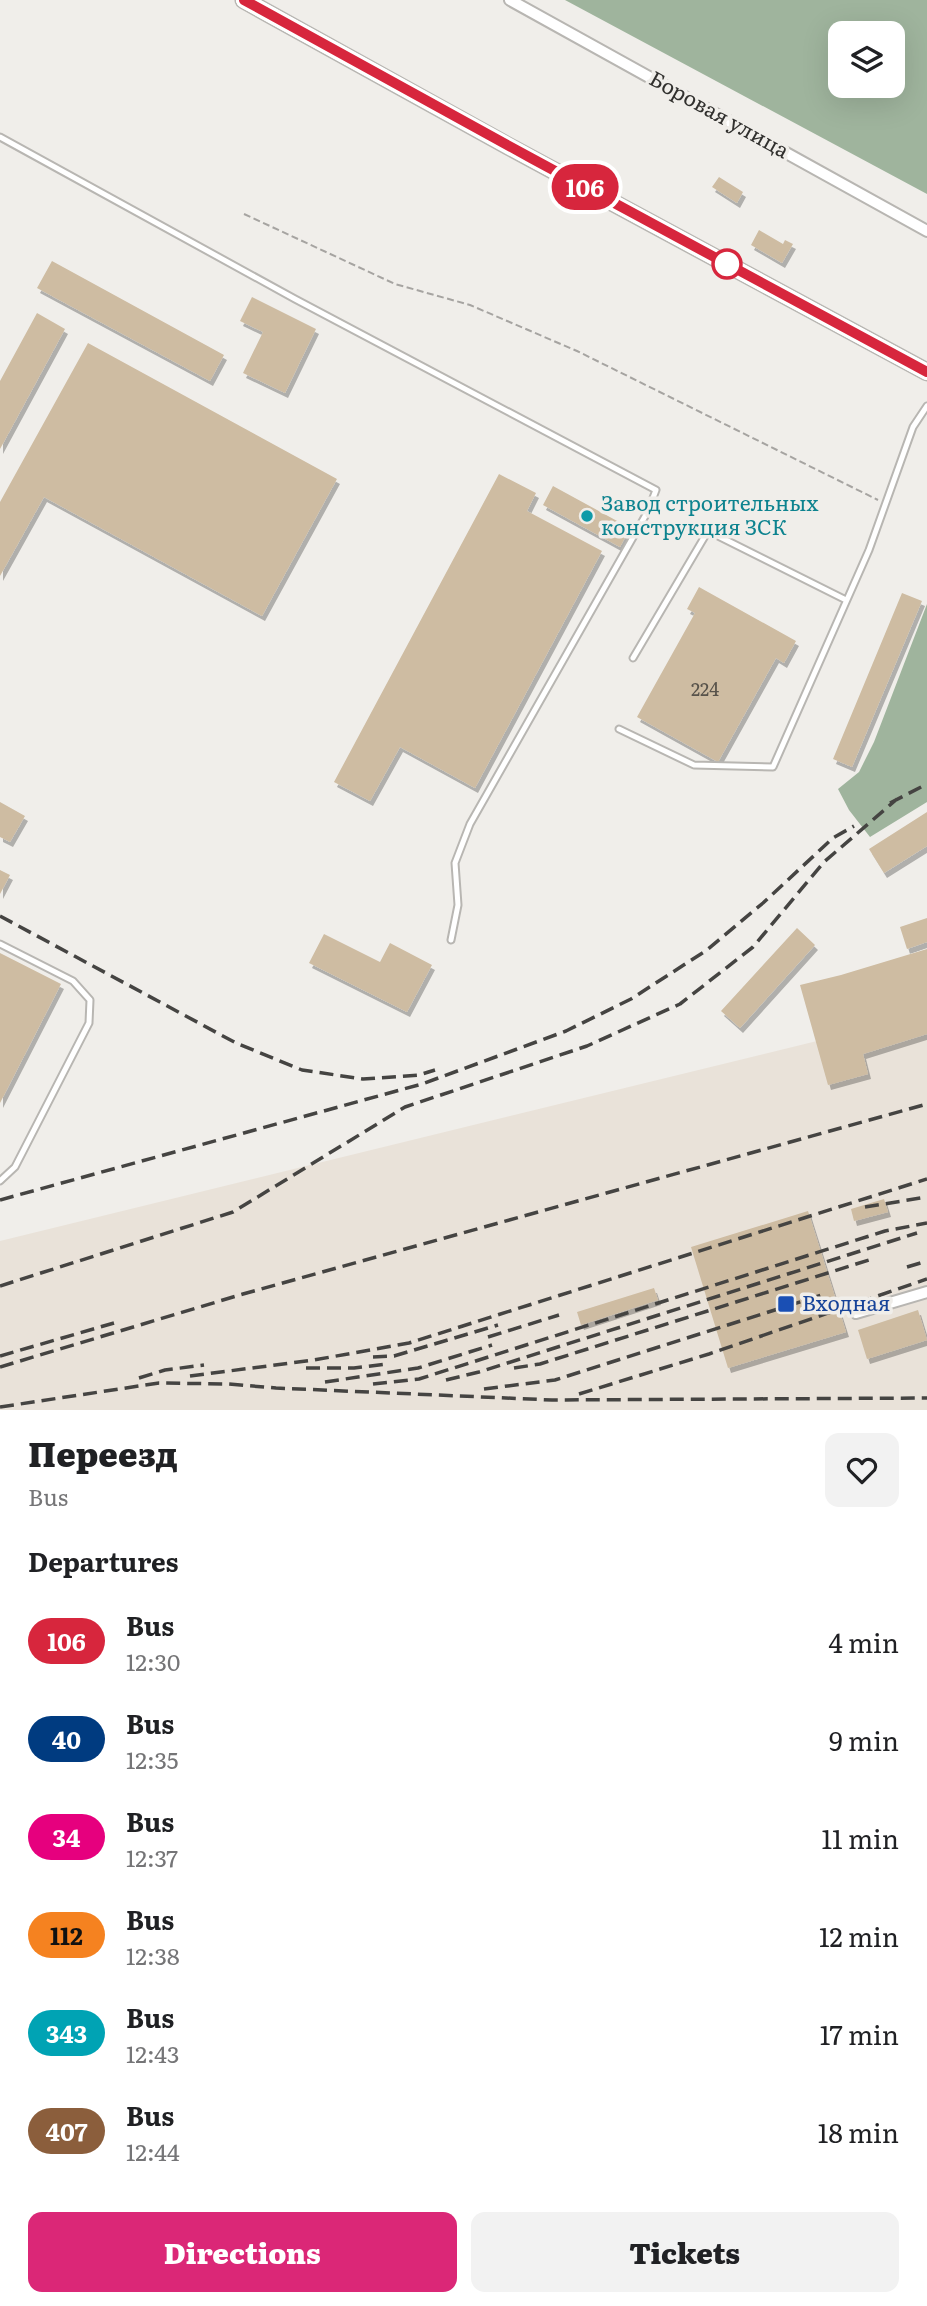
<!DOCTYPE html>
<html lang="en">
<head>
<meta charset="utf-8">
<style>
	:root { --surface:#fff; --page:#f2f2f2; --text:#202124; --muted:#757577; --accent:#db2777 }
	body { margin:0; font-family:Literata,serif; background:var(--page); color:var(--text); height:100vh; display:flex; flex-direction:column; font-size:26px; white-space:nowrap }
	* { box-sizing:border-box; margin:0 }
	p { font-size:23px; color:var(--muted) }
	.icon { flex:none; width:38px; height:38px; fill:none; stroke:currentColor; stroke-width:2; stroke-linecap:round; stroke-linejoin:round }
	.map { position:relative; height:1410px; overflow:hidden }
	.side { display:flex; flex-direction:column; background:var(--surface); flex:1 }
	.side>* { flex:none }
	.badge { padding:0 14px; border-radius:23px; font-size:24px; line-height:46px }
	.buttons { position:absolute; left:828px; top:21px; display:grid; gap:14px }
	.buttons a { display:grid; place-items:center; width:77px; height:77px; border-radius:14px; background:var(--surface); box-shadow:0 7px 28px #0002; font-size:35px }
	.map>.badge { position:absolute; translate:-50% -50%; box-shadow:0 0 0 4px #fff }
	h2 { padding:0 28px; font-size:26px; line-height:63px }
	.round { display:grid; place-items:center; flex:none; width:74px; height:74px; border-radius:14px; background:var(--page) }
	.headline { display:flex; align-items:center; justify-content:space-between; height:119px; padding:0 28px }
	h1 { font-size:33px; font-weight:800; line-height:52px }
	.action { display:flex; gap:14px; margin-top:auto; padding:14px 28px }
	.action a { flex:1; height:80px; border-radius:14px; background:var(--accent); color:#fff; font-size:28px; font-weight:800; line-height:80px; text-align:center }
	.action a+a { background:var(--page); color:var(--text) }
	ul { padding:0; list-style:none }
	li { display:flex; align-items:center; gap:21px; height:98px; padding:0 28px }
	li div { flex:1 }
	li b { display:block; font-size:26px }
	li em { font-style:normal }
	li .badge { min-width:77px; font-weight:700; text-align:center }
	.map>svg:first-child { display:block }
	.built { fill:#e9e2d9 }
	.forest { fill:#9fb49d; fill-rule:evenodd }
	.building { fill:#cebca2; filter:url(#shadow) }
	.lines { fill:none; stroke-linecap:round; stroke-linejoin:round }
	.service-casing { stroke:#b8b6b2; stroke-width:9 }
	.minor-casing { stroke:#b8b6b2; stroke-width:14 }
	.secondary-casing { stroke:#b8b6b2; stroke-width:19 }
	.path { stroke:#a6a4a1; stroke-width:2; stroke-dasharray:7 3.5; stroke-linecap:butt }
	.service { stroke:#fff; stroke-width:5 }
	.minor { stroke:#fff; stroke-width:10 }
	.secondary { stroke:#fff; stroke-width:16 }
	.rail { stroke:#454442; stroke-width:3.5; stroke-dasharray:14 7; stroke-linecap:butt }
	.line-casing { stroke:#fff; stroke-width:16 }
	.line { stroke:#d7263d; stroke-width:10 }
	.stop-dot { fill:#fff; stroke:#d7263d; stroke-width:3.5 }
	.culture-dot { fill:#0f9aa8; stroke:#f0eeea; stroke-width:2.5 }
	.transit-dot { fill:#1a4fb4; stroke:#f0eeea; stroke-width:2.5 }
	.labels { text-anchor:middle; stroke-width:7; stroke-linejoin:round; paint-order:stroke }
	.number-label { font-size:18px; fill:#58534b }
	.street-label { font-size:21px; fill:#31302e; stroke:#f0eeea }
	.culture-label { font-size:21px; fill:#0d838f; stroke:#f0eeea; text-anchor:start }
	.transit-label { font-size:21px; fill:#164399; stroke:#f0eeea; text-anchor:start }
</style>
</head>
<body>
<div class="map">
<svg width="927" height="1410" viewBox="0 0 927 1410">
	<defs>
		<filter id="shadow"><feDropShadow dx="3" dy="5" stdDeviation="0" flood-color="#0004"/></filter>
	</defs>
	<rect width="100%" height="100%" fill="#f0eeea"/>
	<!-- built -->
	<path class="built" d="M927,1014V1410H0V1241Z"/>
	<!-- forest -->
	<path class="forest" d="M565,0H927V194ZM892,33V86H840V33Z
		M927,604V802L870,837L849,810L838,789L859,772L874,742Z"/>
	<!-- building -->
	<path class="building" d="M719,177L743,192L737,203L712,187Z
		M759,230L783,244L785,240L793,244L782,263L751,245Z
		M52,261L224,355L210,381L37,288Z
		M252,297L316,329L285,393L243,373L263,332L240,321Z
		M37,313L65,329L0,449V381Z
		M88,343L337,479L262,616L44,497L0,576V502Z
		M499,474L536,493L527,511L602,551L475,788L400,747L370,801L334,782Z
		M553,486L630,528L620,547L543,505Z
		M699,587L796,641L784,663L776,658L718,762L637,717L695,613L687,609Z
		M902,593L922,601L852,767L833,759Z
		M0,802L25,816L10,842L0,837Z
		M927,812V846L884,873L869,849Z
		M0,870L10,875L0,894Z
		M927,918V942L907,949L900,927Z
		M797,928L815,945L740,1028L721,1011Z
		M324,934L380,962L390,943L432,965L407,1012L309,963Z
		M927,949V1034L863,1054L868,1074L828,1085L800,985L841,975Z
		M0,953L61,984L0,1103Z
		M884,1199L888,1212L854,1221L851,1209Z
		M808,1211L846,1332L728,1368L691,1247Z
		M654,1288L658,1300L581,1325L577,1312Z
		M918,1310L927,1340L867,1359L858,1330Z"/>
	<g class="lines">
		<defs>
			<path id="service" d="M0,137L295,299L656,490L648,511L470,824L455,863L458,905L451,940
				M633,658L708,531L846,600
				M619,729L694,765L773,767L869,550L913,427L927,406
				M0,944L73,981L90,1000L89,1023L15,1167L0,1181"/>
			<path id="minor" d="M510,0L927,231
				M856,1313L927,1292"/>
			<path id="secondary" d="M244,0L508,146L927,372"/>
		</defs>
		<!-- service casing -->
		<use href="#service" class="service-casing"/>
		<!-- minor casing -->
		<use href="#minor" class="minor-casing"/>
		<!-- secondary casing -->
		<use href="#secondary" class="secondary-casing"/>
		<!-- path -->
		<path class="path" d="M244,214L395,284L470,305L577,351L878,500"/>
		<!-- service -->
		<use href="#service" class="service"/>
		<!-- minor -->
		<use href="#minor" class="minor"/>
		<!-- secondary -->
		<use href="#secondary" class="secondary"/>
		<!-- rail -->
		<path class="rail" d="M890,803L927,784
			M0,916L236,1043L302,1070L363,1079L419,1075L435,1070
			M0,1200L422,1084L566,1031L631,999L707,950L763,903L833,838L854,826
			M865,1207L927,1197
			M907,1267L927,1261
			M0,1286L233,1212L405,1107L587,1046L680,1004L753,947L824,862L897,799
			M488,1337L559,1315
			M0,1356L114,1323
			M373,1357L394,1356L498,1325
			M0,1367L243,1294L927,1104
			M306,1368H354L387,1364
			M514,1368L540,1364L872,1259
			M190,1376L314,1360L409,1343L927,1179
			M139,1378L165,1370L204,1365
			M446,1380L479,1372L917,1233
			M325,1382L418,1368L492,1345
			M373,1384L419,1379L885,1231L927,1223
			M484,1389L555,1380L825,1294
			M579,1394L709,1354L927,1279
			M0,1407L159,1383L228,1384L276,1388L552,1400L927,1398"/>
	</g>
	<g class="lines">
		<defs>
			<path id="line" d="M244,0L531,158L927,372"/>
		</defs>
		<!-- line casing -->
		<use href="#line" class="line-casing"/>
		<!-- line -->
		<use href="#line" class="line"/>
	</g>
	<!-- markers -->
	<circle class="stop-dot" cx="727" cy="264" r="14"/>
	<circle class="culture-dot" cx="587" cy="516" r="7"/>
	<rect class="transit-dot" x="777" y="1295" width="18" height="18" rx="3.5"/>
	<g class="labels">
		<!-- number labels -->
		<g class="number-label">
			<text x="705" y="696">224</text>
		</g>
		<!-- street labels -->
		<g class="street-label">
			<text transform="translate(719 115) rotate(29)" y="7">Боровая улица</text>
		</g>
		<!-- culture labels -->
		<g class="culture-label">
			<text x="601" y="511">Завод строительных<tspan x="601" dy="24">конструкция ЗСК</tspan></text>
		</g>
		<!-- transit labels -->
		<g class="transit-label">
			<text x="802" y="1311">Входная</text>
		</g>
	</g>
</svg>
<div class="buttons">
<a><svg class="icon" aria-label="layers" viewBox="0 0 24 24"><path d="M12 4l9 5-9 5-9-5zM3 14l9 5 9-5"/></svg></a>
</div>
<b class="badge" style="left:585px;top:187px;background:#d7263d;color:#fff">106</b>
</div>
<section class="side">
<div class="headline"><div><h1>Переезд</h1><p>Bus</p></div><a class="round"><svg class="icon" aria-label="heart" viewBox="0 0 24 24"><path d="M12 20l-8-8c-3-5 5-10 8-4 3-6 11-1 8 4z"/></svg></a></div>
<h2>Departures</h2>
<ul>
<li><span class="badge" style="background:#d7263d;color:#fff">106</span><div><b>Bus</b><p>12:30</p></div><em>4 min</em></li>
<li><span class="badge" style="background:#003b80;color:#fff">40</span><div><b>Bus</b><p>12:35</p></div><em>9 min</em></li>
<li><span class="badge" style="background:#e6007e;color:#fff">34</span><div><b>Bus</b><p>12:37</p></div><em>11 min</em></li>
<li><span class="badge" style="background:#f58220;color:#111">112</span><div><b>Bus</b><p>12:38</p></div><em>12 min</em></li>
<li><span class="badge" style="background:#00a3b4;color:#fff">343</span><div><b>Bus</b><p>12:43</p></div><em>17 min</em></li>
<li><span class="badge" style="background:#8b5e3c;color:#fff">407</span><div><b>Bus</b><p>12:44</p></div><em>18 min</em></li>
</ul>
<div class="action"><a>Directions</a><a>Tickets</a></div>
</section>
</body>
</html>
